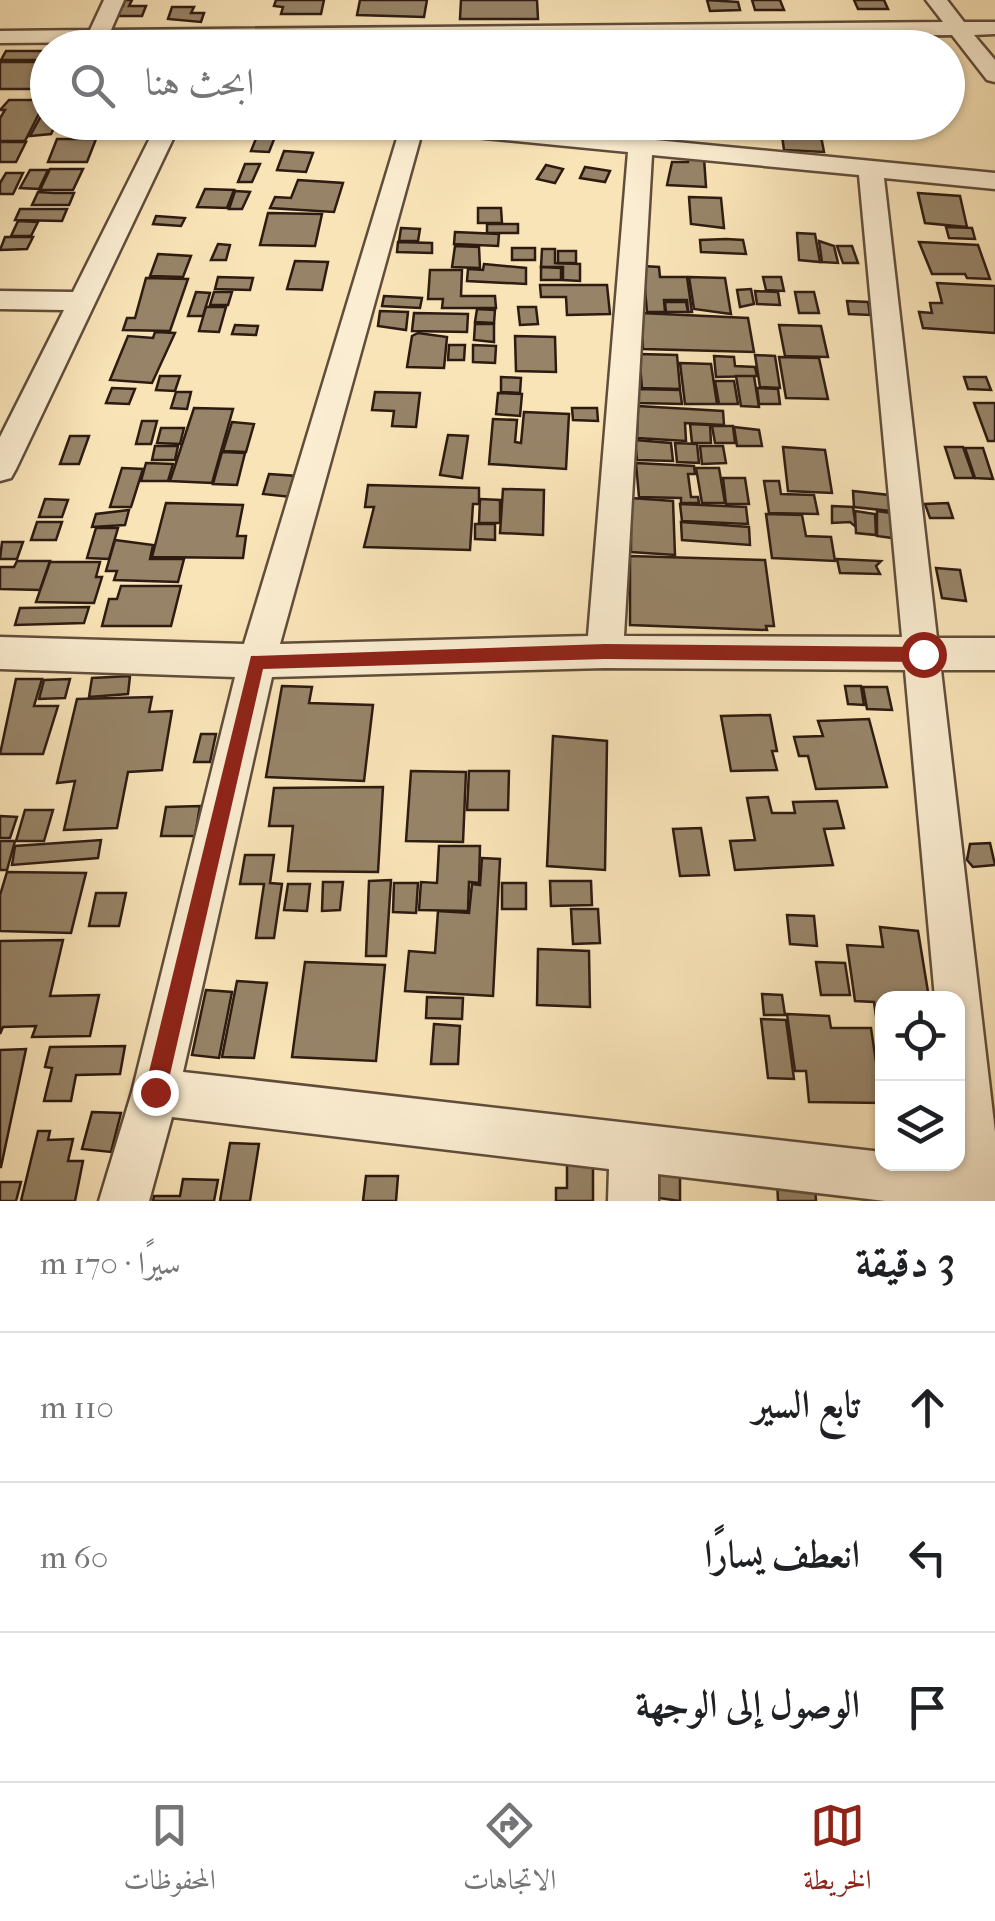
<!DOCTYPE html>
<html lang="ar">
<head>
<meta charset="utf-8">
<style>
  :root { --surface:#fff; --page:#f2f2f2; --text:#202124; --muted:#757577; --line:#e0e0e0; --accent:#8f2418 }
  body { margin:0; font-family:"IM FELL French Canon",Amiri,serif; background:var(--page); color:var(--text); direction:rtl }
  .controls { position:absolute; right:30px; bottom:30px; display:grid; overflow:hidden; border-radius:20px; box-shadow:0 2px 8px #0004 }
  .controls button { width:90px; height:90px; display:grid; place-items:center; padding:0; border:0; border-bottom:2px solid var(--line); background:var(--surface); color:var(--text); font:50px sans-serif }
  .stop { position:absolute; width:30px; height:30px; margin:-22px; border:8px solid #8f2418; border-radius:50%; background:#fff }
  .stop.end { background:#8f2418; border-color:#fff; box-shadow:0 2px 10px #0008 }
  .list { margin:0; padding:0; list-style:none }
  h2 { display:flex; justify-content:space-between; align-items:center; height:130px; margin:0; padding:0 40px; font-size:42px }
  h2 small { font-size:32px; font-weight:400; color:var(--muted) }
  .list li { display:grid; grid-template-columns:65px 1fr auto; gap:30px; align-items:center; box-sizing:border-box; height:150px; padding:0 40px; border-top:2px solid var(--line) }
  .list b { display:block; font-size:38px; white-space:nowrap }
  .list em { font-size:32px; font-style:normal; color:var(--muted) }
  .icon { flex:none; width:55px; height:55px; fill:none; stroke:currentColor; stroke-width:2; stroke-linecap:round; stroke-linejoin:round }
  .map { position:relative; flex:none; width:995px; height:1201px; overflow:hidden; direction:ltr }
  .search { position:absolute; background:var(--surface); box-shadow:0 2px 8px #0004; left:30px; right:30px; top:30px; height:110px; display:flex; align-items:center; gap:25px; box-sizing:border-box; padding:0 35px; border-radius:55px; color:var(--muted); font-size:38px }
  .sheet { height:580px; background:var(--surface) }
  nav { display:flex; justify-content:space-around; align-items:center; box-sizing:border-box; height:140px; border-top:2px solid var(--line); background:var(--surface); font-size:28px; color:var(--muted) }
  nav a { display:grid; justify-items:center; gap:5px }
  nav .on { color:var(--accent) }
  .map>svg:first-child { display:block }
</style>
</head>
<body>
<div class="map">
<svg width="995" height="1201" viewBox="0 0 995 1201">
  <rect width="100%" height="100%" fill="#f9e4b8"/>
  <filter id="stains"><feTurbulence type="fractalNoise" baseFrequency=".002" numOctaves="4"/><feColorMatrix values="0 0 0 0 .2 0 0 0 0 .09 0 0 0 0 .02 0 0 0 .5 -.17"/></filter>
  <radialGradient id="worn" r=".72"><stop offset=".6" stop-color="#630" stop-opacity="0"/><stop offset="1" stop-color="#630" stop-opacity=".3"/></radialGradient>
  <g fill="#978468" stroke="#2d1b11" stroke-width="2.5">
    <path d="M125 0H132L129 6H146L142 16H112L116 6H123Z"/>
    <path d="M276 0H324L321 14H281L283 7 274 6Z"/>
    <path d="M360 0H427L424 17 357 15Z"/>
    <path d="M461 0H537L538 19H460Z"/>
    <path d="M707 0 738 2 740 10 710 11Z"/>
    <path d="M752 0H780L784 10H755Z"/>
    <path d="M854 0H884L888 9H858Z"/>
    <path d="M172 7H194L191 13H204L201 22 168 19Z"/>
    <path d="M6 51H48V60H1Z"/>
    <rect x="0" y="62" width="48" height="27"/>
    <path d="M9 100H46L25 141H0V118L5 110H0Z"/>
    <path d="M41 116H48V122H57L51 134 30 136Z"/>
    <path d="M781 129 820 131 824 152 784 150Z"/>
    <path d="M257 136 275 137 269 152 251 151Z"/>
    <path d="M57 139H96L87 162H48Z"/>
    <path d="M0 142H26L16 162H0Z"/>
    <path d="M284 151 313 153 306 172 277 170Z"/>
    <path d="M688 157 704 158 706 187 667 185 672 162H688Z"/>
    <path d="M245 164H260L252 182H238Z"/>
    <path d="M546 165 563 169 555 183 537 179Z"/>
    <path d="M585 167 610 171 605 182 580 178Z"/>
    <path d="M50 169H83L73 190H40Z"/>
    <path d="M30 170H48L39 189 20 188Z"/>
    <path d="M6 173H23L13 194H0V183Z"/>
    <path d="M298 180 343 183 334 212 270 208 275 197 291 198Z"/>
    <path d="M205 189 234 190 227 208 197 207Z"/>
    <path d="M235 191 250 192 242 209H229Z"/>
    <path d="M38 192 54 193H74L69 205H32Z"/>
    <path d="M918 193 960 196 967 227 925 223Z"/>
    <path d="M689 197 721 198 724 228 691 224Z"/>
    <path d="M478 208H501L502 223H478Z"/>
    <path d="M20 209H67L62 221 15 220Z"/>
    <path d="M268 213 322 214 315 246 260 245Z"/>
    <path d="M156 216 185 218 181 226 153 224Z"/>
    <path d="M18 221 38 222 31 236H11Z"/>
    <rect x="487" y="224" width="31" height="9"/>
    <path d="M946 227 972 228 975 239 949 238Z"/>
    <path d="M401 228 420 229 418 241H399Z"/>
    <path d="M455 232 499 234 498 246 454 244Z"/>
    <path d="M797 233 815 234 820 262 799 260Z"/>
    <path d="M5 237H33L27 249 0 250Z"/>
    <path d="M726 239 743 240 746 254 701 252 700 240Z"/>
    <path d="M819 241 834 246 838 263 822 262Z"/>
    <path d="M398 242 432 243V253L397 252Z"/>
    <path d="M919 242 978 245 990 279 967 278 965 274H932Z"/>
    <path d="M218 244 230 245 226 260H211Z"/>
    <path d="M455 246 479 247 480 268 452 267Z"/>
    <path d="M837 246H852L858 263H843Z"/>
    <rect x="512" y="248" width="23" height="12"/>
    <path d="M542 249H555V263L580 264V281L563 280V267H541Z"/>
    <rect x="558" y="251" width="18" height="12"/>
    <path d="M158 254 191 256 183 277 150 276Z"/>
    <path d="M295 261 328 262 322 290 287 289Z"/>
    <path d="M484 264 526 268V284L467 281 468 269 483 270Z"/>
    <path d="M643 266 659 267 660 277H687L692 312H688L687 300H664L665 312H647Z"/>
    <path d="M541 267 561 268V280H541Z"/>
    <path d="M430 270H462L461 296H495L496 308H442L443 299H428Z"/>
    <path d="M218 277 253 278 250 290 215 289Z"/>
    <path d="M689 277 725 278 731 314 694 309Z"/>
    <path d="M763 277H781L784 291 766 290Z"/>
    <path d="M146 278 188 279 170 331 123 330 127 318H135Z"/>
    <path d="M937 283 995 286V333L923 328 919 312 932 313 930 303H942Z"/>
    <path d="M540 285H607L610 314 567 315 566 297H541Z"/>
    <path d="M751 289 754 304 740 307 737 290Z"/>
    <path d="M755 291 778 292 780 305 757 304Z"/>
    <path d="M196 292 210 293 203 316H188Z"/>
    <path d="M214 292H232L228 305H210Z"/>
    <path d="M795 292H814L819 313H799Z"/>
    <path d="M384 296 422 298 420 308 382 306Z"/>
    <path d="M847 301 868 302 870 315 849 314Z"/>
    <path d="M665 302H686L688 312H666Z"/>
    <path d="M206 307H226L219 332 199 331Z"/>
    <path d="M518 307H536L538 324 520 325Z"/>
    <path d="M477 309 495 310 494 323 475 322Z"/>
    <path d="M380 311 408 312 406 330 378 326Z"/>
    <path d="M414 313 468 314 467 332 412 331Z"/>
    <path d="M641 313 748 318 754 352 643 349Z"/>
    <path d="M475 324H494V342L474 340Z"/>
    <path d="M235 325 258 326 256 335 232 334Z"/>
    <path d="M779 325 821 326 828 357 785 356Z"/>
    <path d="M155 332 175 333 152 383 110 380 128 336 153 338Z"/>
    <path d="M418 333 447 337 444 368 407 367 412 336Z"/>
    <path d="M515 336 555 337 556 372 516 371Z"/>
    <path d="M449 345H465L464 360H448Z"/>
    <path d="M473 345 496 346 495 363 473 362Z"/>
    <path d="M639 354 677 355 680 389 642 388Z"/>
    <path d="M755 355 775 356 780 388 760 387Z"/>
    <path d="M714 356 734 357 735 366 755 367 757 376 716 377Z"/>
    <path d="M779 357 819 358 828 399 786 398Z"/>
    <path d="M680 363 711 364 717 404H685Z"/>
    <path d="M160 376H180L175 391 156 390Z"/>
    <path d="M736 376H754L759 407 741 406Z"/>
    <path d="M501 377 521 378 520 393 501 392Z"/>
    <path d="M964 377H986L991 390 968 389Z"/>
    <path d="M715 381H734L738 404H719Z"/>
    <path d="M112 388 135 389 129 404 106 403Z"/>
    <path d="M757 388 778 389 780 404H759Z"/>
    <path d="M637 389 680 390 682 404 638 403Z"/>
    <path d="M176 392H191L187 409 171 408Z"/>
    <path d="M375 392 420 393 416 427 392 426 394 411 372 410Z"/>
    <path d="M498 393 522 394 520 416 496 414Z"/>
    <path d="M974 403H995V441H988Z"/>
    <path d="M638 406 723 411 724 425 685 423 686 441 637 438Z"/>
    <path d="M194 408 233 409 212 483 170 481Z"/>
    <path d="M572 408H597L598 421 573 420Z"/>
    <path d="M524 412 569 414 566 469 489 464 493 419 517 420 515 442 521 443Z"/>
    <path d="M142 421H157L151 444H136Z"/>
    <path d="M232 422 254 424 246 452 223 451Z"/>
    <path d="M690 424 710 425 711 443H692Z"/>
    <path d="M712 426H733L735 443H715Z"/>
    <path d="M734 427 759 430 762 446H737Z"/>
    <path d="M161 428H184L180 444 157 443Z"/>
    <path d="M448 435 468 436 462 478 440 475Z"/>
    <path d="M70 436H89L79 464H60Z"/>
    <path d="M635 440 671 443 673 461 637 460Z"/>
    <path d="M675 443 697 444 699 463 677 462Z"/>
    <path d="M155 446H178L175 460H152Z"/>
    <path d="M700 446H723L726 463 702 464Z"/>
    <path d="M783 447 825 450 832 493 788 491Z"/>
    <path d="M945 447H963L974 478H955Z"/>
    <path d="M965 448H983L993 479 975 478Z"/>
    <path d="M222 452 245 453 237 485 213 484Z"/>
    <path d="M146 463 173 464 168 481H141Z"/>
    <path d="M636 463 694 466 695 474H688L691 497H698L699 503H681V498L639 497Z"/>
    <path d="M122 468 143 469 131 507H110Z"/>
    <path d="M696 468H719L725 503H702Z"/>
    <path d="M269 474 297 476 291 497 263 494Z"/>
    <path d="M723 478H745L749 504H726Z"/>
    <path d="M764 481H779L781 494 814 495 818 514 769 513Z"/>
    <path d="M368 485 479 488V504H473L470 550 364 547 374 507H365Z"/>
    <path d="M503 489 544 490 543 535 500 533Z"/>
    <path d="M853 491 889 495 891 511 854 507Z"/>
    <path d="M631 498 673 501 675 555 631 552Z"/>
    <path d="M45 499 68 500 62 517H39Z"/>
    <path d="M480 499 500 500V523H479Z"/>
    <path d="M166 503 243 505 237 536H246L243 558 152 557Z"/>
    <path d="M948 503 953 518H930L925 504Z"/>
    <path d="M680 504 746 507 748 524 682 521Z"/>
    <path d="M832 506 853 507 856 527 850 522 832 523Z"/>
    <path d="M129 510 125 525 92 527 96 514Z"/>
    <path d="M855 511 875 514 876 535 856 533Z"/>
    <path d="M877 511 891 513 892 538 877 536Z"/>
    <path d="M766 514 802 515 806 536 831 537 835 561 772 558Z"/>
    <path d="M37 522H62L56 540H31Z"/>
    <path d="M681 522 749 527 750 545 682 540Z"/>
    <path d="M475 524H495V540L475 539Z"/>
    <path d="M96 528H118L109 559 87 558Z"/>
    <path d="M115 540 153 545 150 559H184L178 582 114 580 117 571H106Z"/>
    <path d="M2 542H23L17 559H0Z"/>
    <path d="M630 556 765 560 774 626H766L767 630 630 625Z"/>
    <path d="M837 559 881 561 876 566 880 574 840 573Z"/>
    <path d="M17 561H50L40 590 0 589V567H14Z"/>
    <path d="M50 562H100L96 577H102L94 603 36 602Z"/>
    <path d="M936 568 960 570 966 601 942 598Z"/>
    <path d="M121 586H181L171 626H102L109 599H117Z"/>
    <path d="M89 607 84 623 15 625 20 608Z"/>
    <path d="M130 676 128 694 89 697 92 678Z"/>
    <path d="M16 679H42L34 706H58L43 754H0Z"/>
    <path d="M70 679 65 698 39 699 44 680Z"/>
    <path d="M282 686 312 687 309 703 373 705 364 781 266 777Z"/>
    <path d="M845 686H861L864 705 848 704Z"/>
    <path d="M863 687H887L892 710 867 709Z"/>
    <path d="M152 697 149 712 172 711 162 770 128 772 117 828 64 830 75 781 57 783 77 699Z"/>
    <path d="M770 715 777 751H772L777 770 731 771 721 716Z"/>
    <path d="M869 719 887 787 816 789 808 756H799L794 737 823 736 818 721Z"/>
    <path d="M201 734H216L210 762H194Z"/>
    <path d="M553 736 607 741 605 870 547 866Z"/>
    <path d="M411 771 466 772 463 842 406 841Z"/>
    <path d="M469 771H509L508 810H467Z"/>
    <path d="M383 787 378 872 288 871 293 826H269L274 788Z"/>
    <path d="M768 797 772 813H795L793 802 837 801 844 828 824 829 833 865 735 870 730 841 755 840 747 798Z"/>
    <path d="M200 806 195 836H161L166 807Z"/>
    <path d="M25 810H53L44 841H16Z"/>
    <path d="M0 816 17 817 10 838H0Z"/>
    <path d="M701 828 709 875 680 876 673 829Z"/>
    <path d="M101 840 98 858 12 865 15 846Z"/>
    <path d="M0 841H15L7 870H0Z"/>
    <path d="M990 843 995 865 973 867 967 860 970 844Z"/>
    <path d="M439 846H480L479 883 469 882 468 911 419 910 421 882 437 883Z"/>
    <path d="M245 855H274L270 883 282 884 274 938H256L264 884H240Z"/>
    <path d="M482 858 500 859 493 996 405 991 409 951 435 953 438 911 469 913 472 884 480 885Z"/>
    <path d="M7 872 86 873 71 933 0 931V895Z"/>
    <path d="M391 880 386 956H366L369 881Z"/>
    <path d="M550 881H591L592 905 551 906Z"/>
    <path d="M323 882H343L340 910 322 911Z"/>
    <path d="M394 883H418L416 913 393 912Z"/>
    <rect x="502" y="883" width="24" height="26"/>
    <path d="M288 884H310L307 911 284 910Z"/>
    <path d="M96 893H126L119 926H89Z"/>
    <path d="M571 909H598L600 943 573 944Z"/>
    <path d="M787 915 814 916 817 946 790 944Z"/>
    <path d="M880 927 918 931 929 998H882V1016H876L874 1002 855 1001 847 945 883 947Z"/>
    <path d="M63 940 50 996 99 995 90 1036 32 1037 36 1026 3 1027 0 1034V941Z"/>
    <path d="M538 949 589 951 590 1007 537 1005Z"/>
    <path d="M305 962 385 965 376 1061 292 1057Z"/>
    <path d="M816 962 845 963 850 995H821Z"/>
    <path d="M237 981 267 983 254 1058 222 1057Z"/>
    <path d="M206 990 232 992 219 1058 192 1055Z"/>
    <path d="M762 994 782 995 785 1015H764Z"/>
    <path d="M427 997 463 998 462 1019 426 1018Z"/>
    <path d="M787 1014 829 1016 831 1028H871L882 1103 809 1102 806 1071H795Z"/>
    <path d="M761 1019 786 1020 794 1079 768 1078Z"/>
    <path d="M434 1024 460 1026 458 1064H431Z"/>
    <path d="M125 1046 120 1074 76 1075 71 1101H44L52 1068 45 1067 50 1047Z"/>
    <path d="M26 1049 1 1167H0V1050Z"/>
    <path d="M92 1112 121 1113 111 1152 82 1149Z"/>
    <path d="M38 1131H50L48 1140 73 1139 68 1161H83L75 1201H21Z"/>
    <path d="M230 1143 259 1144 250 1201H220Z"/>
    <path d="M659 1160 680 1162V1201L659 1198Z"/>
    <path d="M567 1162 593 1164V1201H556V1188H567Z"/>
    <path d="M366 1176H398L396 1201H363Z"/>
    <path d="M183 1179 218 1180 214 1201H153L154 1196H180Z"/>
    <path d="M777 1180 815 1185 816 1201H778Z"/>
    <path d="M0 1182H21L16 1201H0Z"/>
  </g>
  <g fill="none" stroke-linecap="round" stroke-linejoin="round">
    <g stroke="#604d3b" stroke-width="5">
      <g id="street">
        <path d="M104 0H124L111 30 943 22 926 0H947L964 22H995V34L974 35 995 60V82L987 80 952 35 0 43V31L90 30Z"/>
        <path d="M158 122H181L16 469 11 478 0 481V437L64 310 0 309V291L73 292Z"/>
        <path d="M402 122H470L995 173V189L884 178 937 638H995V670H941L995 1132V1201H885L658 1174V1201H608L609 1169 172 1117 149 1201H99L132 1092 235 677 0 669V637L244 644ZM422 132 628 152 588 636 280 644ZM652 155 859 175 902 637 624 636ZM605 668 905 670 935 998H958V1164H882V1152L183 1072 272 677Z"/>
      </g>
    </g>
    <use href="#street" fill="#fbedd1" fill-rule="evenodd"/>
  </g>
  <path fill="#8f2418" d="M605 644 923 647 931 654 923 662 605 659 263 669 166 1092 163 1099 155 1102 147 1099 144 1092 251 656Z"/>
  <rect width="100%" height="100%" filter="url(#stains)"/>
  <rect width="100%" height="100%" fill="url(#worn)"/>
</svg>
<div class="controls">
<button><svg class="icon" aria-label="locate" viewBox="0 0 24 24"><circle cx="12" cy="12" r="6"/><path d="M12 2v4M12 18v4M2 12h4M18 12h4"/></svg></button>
<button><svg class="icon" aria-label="layers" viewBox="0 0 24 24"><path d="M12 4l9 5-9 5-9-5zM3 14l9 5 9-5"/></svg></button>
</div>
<div class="stop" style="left:923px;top:654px"></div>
<div class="stop end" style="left:155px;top:1092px"></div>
<div class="search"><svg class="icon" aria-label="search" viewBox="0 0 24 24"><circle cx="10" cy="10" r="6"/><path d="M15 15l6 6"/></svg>ابحث هنا</div>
</div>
<section class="sheet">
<h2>3 دقيقة<small>سيرًا · 170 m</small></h2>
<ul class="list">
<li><svg class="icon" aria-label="ahead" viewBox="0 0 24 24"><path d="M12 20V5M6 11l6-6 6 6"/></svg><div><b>تابع السير</b></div><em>110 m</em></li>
<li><svg class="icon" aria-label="left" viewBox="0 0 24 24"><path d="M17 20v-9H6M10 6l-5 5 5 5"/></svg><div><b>انعطف يسارًا</b></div><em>60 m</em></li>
<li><svg class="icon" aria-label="arrive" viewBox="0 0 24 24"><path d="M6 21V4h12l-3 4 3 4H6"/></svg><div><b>الوصول إلى الوجهة</b></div></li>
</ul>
</section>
<nav>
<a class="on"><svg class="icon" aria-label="map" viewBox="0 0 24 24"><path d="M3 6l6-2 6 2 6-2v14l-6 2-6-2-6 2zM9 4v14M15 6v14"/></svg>الخريطة</a>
<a><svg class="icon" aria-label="directions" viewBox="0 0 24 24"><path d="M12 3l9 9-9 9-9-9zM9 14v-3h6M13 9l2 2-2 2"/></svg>الاتجاهات</a>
<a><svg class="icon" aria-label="saved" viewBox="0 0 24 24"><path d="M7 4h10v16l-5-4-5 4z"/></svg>المحفوظات</a>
</nav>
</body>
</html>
